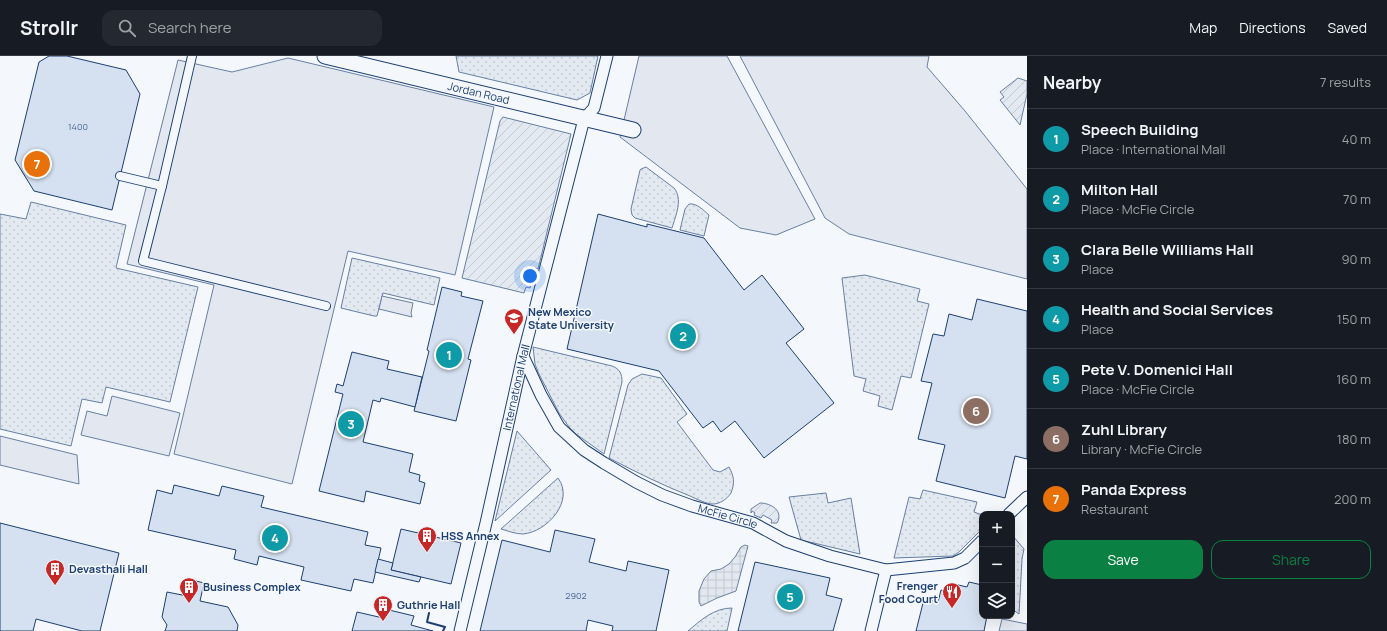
<!DOCTYPE html>
<html lang="en">
<head>
<meta charset="utf-8">
<style>
  :root { --surface:#171b24; --page:#242831; --text:#f1f3f6; --muted:#9ea1a6; --line:#363941; --accent:#0b8043 }
  body { margin:0; font-family:Manrope,sans-serif; background:var(--page); color:var(--text) }
  .controls { position:absolute; right:12px; bottom:12px; display:grid; overflow:hidden; border-radius:8px; box-shadow:0 4px 16px #0002 }
  .controls button { width:36px; height:36px; display:grid; place-items:center; padding:0; border:0; border-bottom:1px solid var(--line); background:var(--surface); color:var(--text); font:20px sans-serif }
  .you { position:absolute; left:530px; top:220px; width:14px; height:14px; margin:-10px; border:3px solid #fff; border-radius:50%; background:#1a73e8; box-shadow:0 0 0 6px #1a73e833 }
  .badge { display:grid; place-items:center; width:26px; height:26px; border-radius:50%; background:var(--accent); color:#fff; font-size:13px; font-weight:700 }
  .pin { position:absolute; translate:-50% -50%; border:2px solid #fff; box-shadow:0 1px 4px #0006 }
  .list { margin:0; padding:0; list-style:none }
  h2 { display:flex; justify-content:space-between; align-items:center; height:52px; margin:0; padding:0 16px; font-size:17px }
  h2 small { font-size:13px; font-weight:400; color:var(--muted) }
  .list li { display:grid; grid-template-columns:26px 1fr auto; gap:12px; align-items:center; box-sizing:border-box; height:60px; padding:0 16px; border-top:1px solid var(--line) }
  .list b { display:block; font-size:15px; white-space:nowrap }
  .list p { margin:0; font-size:13px; white-space:nowrap; color:var(--muted) }
  .list em { font-size:13px; font-style:normal; color:var(--muted) }
  .actions { display:flex; gap:8px; padding:12px 16px }
  .actions a { flex:1; padding:9px 0; border:1px solid var(--accent); border-radius:12px; text-align:center; font-size:14px; color:var(--accent) }
  .actions .main { background:var(--accent); color:#fff }
  .icon { flex:none; width:22px; height:22px; fill:none; stroke:currentColor; stroke-width:2; stroke-linecap:round; stroke-linejoin:round }
  .map { position:relative; flex:none; width:1027px; height:575px; overflow:hidden }
  header { display:flex; align-items:center; gap:24px; box-sizing:border-box; height:56px; padding:0 20px; background:var(--surface); border-bottom:1px solid var(--line) }
  header strong { font-size:19px }
  nav { display:flex; gap:22px; margin-inline-start:auto; font-size:14px }
  .search { width:280px; height:36px; background:var(--page); display:flex; align-items:center; gap:10px; box-sizing:border-box; padding:0 14px; border-radius:12px; color:var(--muted); font-size:15px }
  main { display:flex }
  aside { flex:1; background:var(--surface) }
  .map>svg:first-child { display:block }
</style>
</head>
<body>
<header>
<strong>Strollr</strong>
<div class="search"><svg class="icon" aria-label="search" viewBox="0 0 24 24"><circle cx="10" cy="10" r="6"/><path d="M15 15l6 6"/></svg>Search here</div>
<nav><a>Map</a><a>Directions</a><a>Saved</a></nav>
</header>
<main>
<div class="map">
<svg width="1027" height="575" viewBox="0 0 1027 575">
  <defs>
    <pattern id="grass-dots" width="8" height="8" patternUnits="userSpaceOnUse"><rect width="8" height="8" fill="#e3e9f0"/><path d="M2 2h.1M6 6h.1" fill="none" stroke="#c2c9d1" stroke-width="1.8" stroke-linecap="round"/></pattern>
    <pattern id="garden-furrows" width="10" height="10" patternUnits="userSpaceOnUse"><rect width="10" height="10" fill="#e3e9f0"/><path d="M-1 1l2-2M0 10L10 0M9 11l2-2" fill="none" stroke="#c2c9d1"/></pattern>
    <pattern id="plaza-grid" width="8" height="8" patternUnits="userSpaceOnUse"><rect width="8" height="8" fill="#e3e8f0"/><path d="M0 4h8M4 0v8" fill="none" stroke="#c2c8d1"/></pattern>
  </defs>
  <rect width="100%" height="100%" fill="#f4f7fb"/>
  <g fill="url(#grass-dots)" stroke="#687fa3">
    <path d="M456 0H598L590 37 577 44 459 16Z"/>
    <path d="M646 111 674 132C683 143 676 159 672 172L635 162 632 159 631 153 640 114 641 113Z"/>
    <path d="M31 146 126 169 116 212 198 231 170 346 106 331 102 347 82 343 71 390 0 373V158L26 163Z"/>
    <path d="M689 148C697 147 703 154 709 159L704 180 680 174 685 153Z"/>
    <path d="M352 202 440 222 434 249 383 237 377 260H374L341 252Z"/>
    <path d="M865 219 920 233 917 245 929 248 911 322 901 320 892 354 878 350 880 340 863 335 866 323 854 320 842 222Z"/>
    <path d="M533 291 612 310C620 313 622 318 622 326L604 398 576 378 569 371 559 357 538 316 535 308Z"/>
    <path d="M642 318 661 322 687 358 677 366 713 414 720 416 729 411C734 420 735 427 731 437 727 443 720 448 713 448 706 448 697 443 690 440 662 429 636 416 609 402L628 329 632 323Z"/>
    <path d="M517 375 551 414 495 465Z"/>
    <path d="M558 422C575 445 547 476 523 478 516 478 508 475 501 473Z"/>
    <path d="M923 434 977 446 974 456 982 459 981 474 959 496 953 500 894 502 909 441 920 443Z"/>
    <path d="M826 437 828 447 851 442 860 498 801 484 789 441Z"/>
    <path d="M1012 479 1024 493 1022 503 1019 558 1012 553Z"/>
    <path d="M732 552 727 575H688C701 564 714 552 732 552Z"/>
  </g>
  <g fill="url(#garden-furrows)" stroke="#687fa3">
    <path d="M1018 22 1027 25V38L1020 69 1000 44 1004 41 1000 36Z"/>
    <path d="M503 61 571 78 538 213 534 212 530 232 526 231 524 237 462 222 500 65Z"/>
    <path d="M760 447C771 447 784 455 777 467H771L772 464 763 459 761 462 754 459 755 457 752 455 751 457V453Z"/>
  </g>
  <g fill="#e3e8f0" stroke="#687fa3">
    <path d="M639 0H727L815 163 776 179 740 172 620 81Z"/>
    <path d="M740 0H929L927 11 965 55 1027 133V223L849 178 825 162Z"/>
    <path d="M288 2 494 51 455 219 348 195 292 428 174 398 214 229 127 208 178 4 232 16Z"/>
    <path d="M382 240 413 247 411 257 412 261 379 253Z"/>
    <path d="M112 340 180 357 169 400 81 379 87 355 107 360Z"/>
    <path d="M0 380 77 399 79 428 0 409Z"/>
    <path d="M1002 563 1027 568V575H999Z"/>
  </g>
  <path fill="url(#plaza-grid)" stroke="#687fa3" d="M745 489 748 490 736 535 717 542 701 550 699 546V535L704 523 711 515 721 513 729 508 735 501 741 491Z"/>
  <g fill="#d5e0f0" stroke="#1d3f73">
    <path d="M49 0H67L126 14 140 38 112 154 34 135 15 104 39 6Z"/>
    <path d="M598 158 647 171V168L704 182 744 234 762 219 804 273 786 287 834 347 764 402 735 365 721 376 713 365 703 372 659 315 567 293Z"/>
    <path d="M442 231 462 236 461 240 483 245 468 303 471 304 456 365 414 355 429 295 427 294Z"/>
    <path d="M977 243 1027 255V403L1015 400 1005 442 936 425 945 389 918 383 932 327 921 325 933 278 944 280 949 258 972 264Z"/>
    <path d="M352 296 389 305 387 313 422 321 415 351 381 342 380 346 373 344 363 386 413 398 409 416 420 419 419 425 425 427 420 448 366 435 364 446 319 435 343 338 335 336 337 328 343 330Z"/>
    <path d="M174 429 219 440 222 430 264 440 261 451 368 476 365 489 381 492 373 527 354 523 351 535 301 524 304 511 259 500 257 509 234 503 236 494 148 474 157 434 172 438Z"/>
    <path d="M0 467 119 497 100 575H82L36 563 33 575H0Z"/>
    <path d="M401 473 461 487 451 528 391 514Z"/>
    <path d="M555 474 595 483 589 506 626 515 628 505 669 514 656 575H612L613 570 588 564 586 575H480L502 484 550 496Z"/>
    <path d="M378 503 393 507 391 514 421 521 419 526 375 516Z"/>
    <path d="M755 506 830 522 826 539 842 543 833 575H738Z"/>
    <path d="M196 525 204 527 200 545 228 551 238 569 237 575H165L167 569 162 561 167 536 192 541Z"/>
    <path d="M969 526 982 529V560H987L984 575H916L924 543 938 546 941 534 952 537 954 528 967 531Z"/>
    <path d="M385 553 414 560 411 569 433 575H352L357 556 383 562Z"/>
  </g>
  <g fill="none" stroke-linecap="round" stroke-linejoin="round">
    <g stroke="#1d3f73" stroke-width="10">
      <g id="service">
        <path d="M192 0 162 130 143 205 326 250"/>
        <path d="M120 120 162 130"/>
      </g>
    </g>
    <g stroke="#1d3f73" stroke-width="13">
      <g id="pedestrian">
        <path id="s1" d="M523 300 541 339 559 371 571 382 584 394 604 407 636 426 662 439 692 450 753 467 786 485 830 500 886 514 954 507 965 502 982 485"/>
        <path d="M1009 458 1027 441"/>
        <path id="s2" d="M460 575 486 467 523 300 584 63 594 52 607 0"/>
        <path d="M871 575 886 514"/>
      </g>
    </g>
    <g stroke="#1d3f73" stroke-width="17">
      <g id="minor">
        <path id="s3" d="M325 0 633 74"/>
      </g>
    </g>
    <use href="#service" stroke="#f4f7fb" stroke-width="8"/>
    <use href="#pedestrian" stroke="#f4f7fb" stroke-width="11"/>
    <use href="#minor" stroke="#f4f7fb" stroke-width="15"/>
    <path stroke="#1d3f73" stroke-width="2" d="M429 557 427 566 445 571 443 575"/>
  </g>
  <defs>
    <g id="university-pin" transform="scale(1)"><path d="M0 17L-7.5 6A9.5 9.5 0 1 1 7.5 6Z" fill="#c62828" stroke="#f4f7fb"/><path d="M0-5L7-2L0 1L-7-2ZM-4 1L0 2.5L4 1V4Q0 6-4 4Z" fill="#fff"/></g>
    <g id="building-pin" transform="scale(1)"><path d="M0 17L-7.5 6A9.5 9.5 0 1 1 7.5 6Z" fill="#c62828" stroke="#f4f7fb"/><path d="M-4-6H4V6H1V3H-1V6H-4ZM-2.5-4.3h1.7v1.8h-1.7ZM.8-4.3h1.7v1.8H.8ZM-2.5-1h1.7V.8h-1.7ZM.8-1h1.7V.8H.8Z" fill="#fff"/></g>
    <g id="restaurant-pin" transform="scale(1)"><path d="M0 17L-7.5 6A9.5 9.5 0 1 1 7.5 6Z" fill="#c62828" stroke="#f4f7fb"/><path d="M-5-6h1v4h1v-4h1v4h1v-4h1v5L-1.5 .5V6h-2V.5L-5-1ZM5-6V6H3V1.5H1.5Q1.5-4 5-6Z" fill="#fff"/></g>
  </defs>
  <g fill-rule="evenodd">
    <use href="#university-pin" x="514" y="262"/>
    <use href="#building-pin" x="427" y="480"/>
    <use href="#building-pin" x="55" y="513"/>
    <use href="#building-pin" x="189" y="531"/>
    <use href="#restaurant-pin" x="952" y="536"/>
    <use href="#building-pin" x="383" y="549"/>
  </g>
  <g text-anchor="middle" stroke-width="3" stroke-linejoin="round" paint-order="stroke">
    <g font-size="9" fill="#4b6792">
      <text x="78" y="74">1400</text>
      <text x="576" y="543">2902</text>
    </g>
    <g font-size="11" fill="#1d3f73" stroke="#f4f7fb">
      <text dy="4" stroke="none"><textPath href="#s3" startOffset="158">Jordan Road</textPath></text>
      <text dy="4" stroke="none"><textPath href="#s2" startOffset="250">International Mall</textPath></text>
      <text dy="4" stroke="none"><textPath href="#s1" startOffset="273">McFie Circle</textPath></text>
    </g>
    <g font-size="11" font-weight="bold" fill="#1d3f73" stroke="#f4f7fb" text-anchor="start">
      <text x="528" y="260">New Mexico<tspan x="528" dy="13">State University</tspan></text>
      <text x="441" y="484">HSS Annex</text>
      <text x="69" y="517">Devasthali Hall</text>
      <text x="938" y="534" text-anchor="end">Frenger<tspan x="938" dy="13">Food Court</tspan></text>
      <text x="203" y="535">Business Complex</text>
      <text x="397" y="553">Guthrie Hall</text>
    </g>
  </g>
</svg>
<div class="controls">
<button>+</button>
<button>−</button>
<button><svg class="icon" aria-label="layers" viewBox="0 0 24 24"><path d="M12 4l9 5-9 5-9-5zM3 14l9 5 9-5"/></svg></button>
</div>
<div class="you"></div>
<div class="pin badge" style="left:449px;top:299px;background:#0f9aa8">1</div>
<div class="pin badge" style="left:683px;top:280px;background:#0f9aa8">2</div>
<div class="pin badge" style="left:351px;top:368px;background:#0f9aa8">3</div>
<div class="pin badge" style="left:275px;top:482px;background:#0f9aa8">4</div>
<div class="pin badge" style="left:790px;top:541px;background:#0f9aa8">5</div>
<div class="pin badge" style="left:976px;top:355px;background:#8d6e63">6</div>
<div class="pin badge" style="left:37px;top:108px;background:#e8710a">7</div>
</div>
<aside>
<h2>Nearby<small>7 results</small></h2>
<ul class="list">
<li><span class="badge" style="background:#0f9aa8">1</span><div><b>Speech Building</b><p>Place · International Mall</p></div><em>40 m</em></li>
<li><span class="badge" style="background:#0f9aa8">2</span><div><b>Milton Hall</b><p>Place · McFie Circle</p></div><em>70 m</em></li>
<li><span class="badge" style="background:#0f9aa8">3</span><div><b>Clara Belle Williams Hall</b><p>Place</p></div><em>90 m</em></li>
<li><span class="badge" style="background:#0f9aa8">4</span><div><b>Health and Social Services</b><p>Place</p></div><em>150 m</em></li>
<li><span class="badge" style="background:#0f9aa8">5</span><div><b>Pete V. Domenici Hall</b><p>Place · McFie Circle</p></div><em>160 m</em></li>
<li><span class="badge" style="background:#8d6e63">6</span><div><b>Zuhl Library</b><p>Library · McFie Circle</p></div><em>180 m</em></li>
<li><span class="badge" style="background:#e8710a">7</span><div><b>Panda Express</b><p>Restaurant</p></div><em>200 m</em></li>
</ul>
<div class="actions"><a class="main">Save</a><a>Share</a></div>
</aside>
</main>
</body>
</html>
